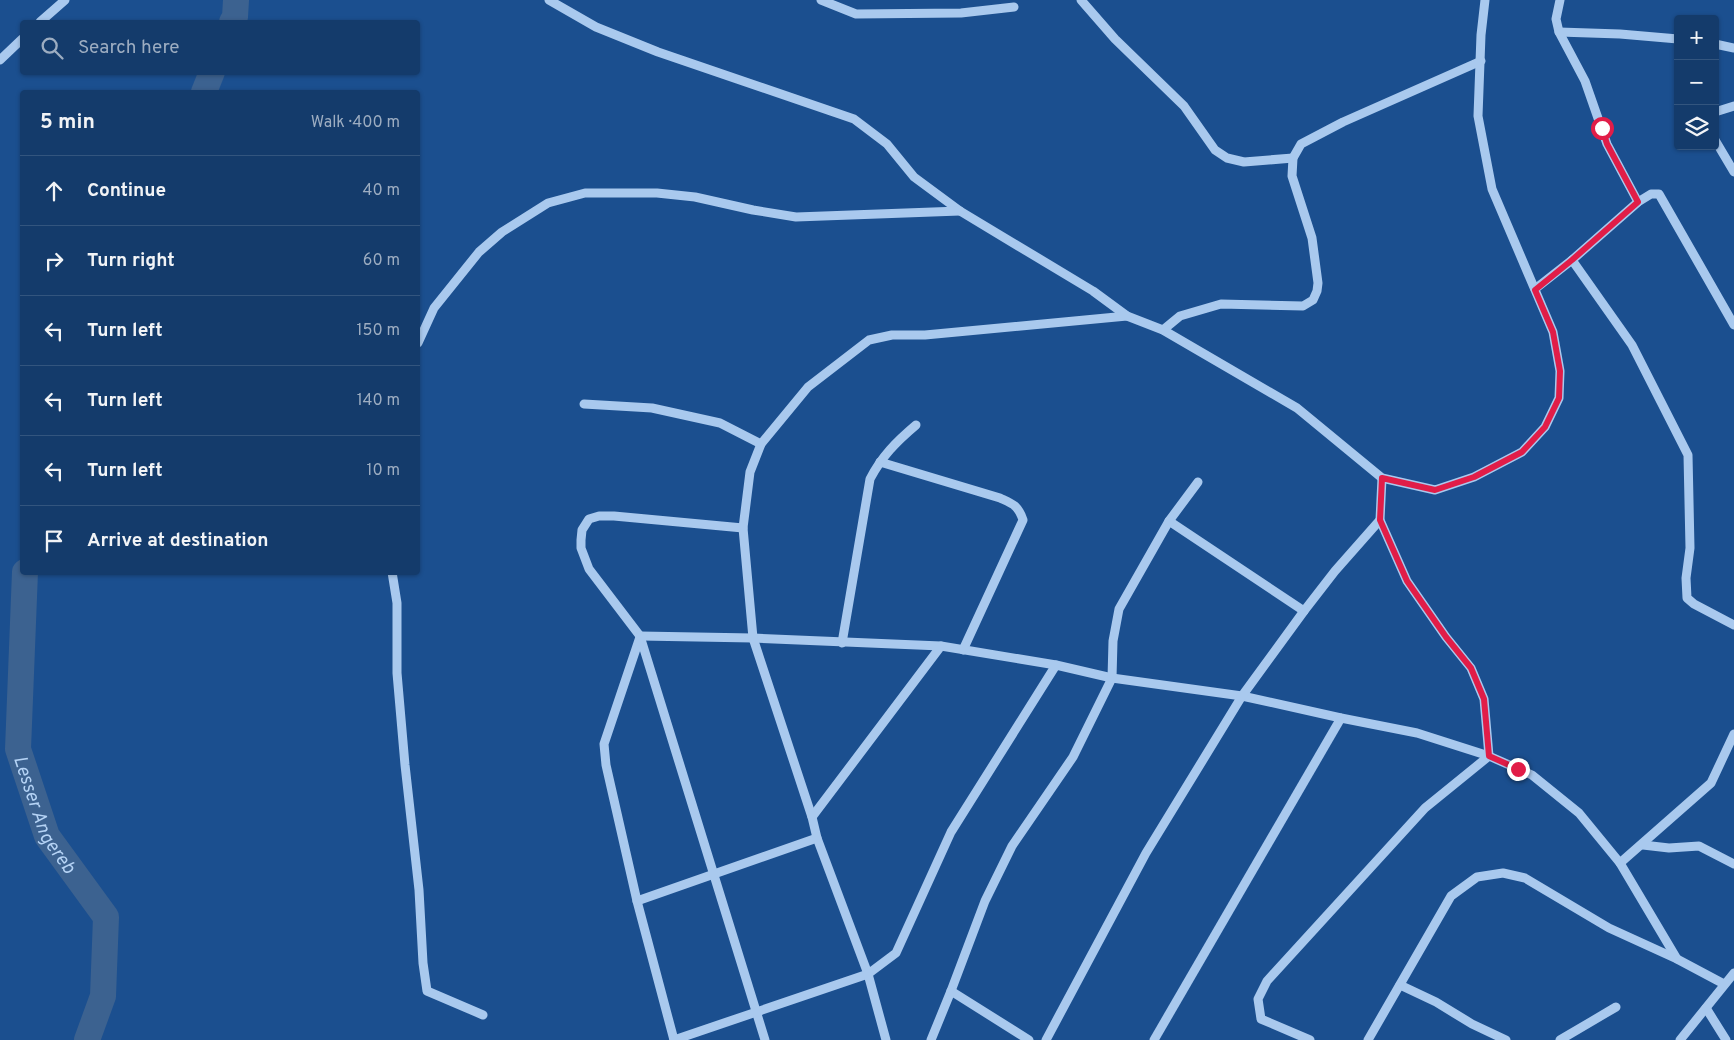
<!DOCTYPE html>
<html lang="en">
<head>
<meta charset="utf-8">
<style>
  :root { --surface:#143b6b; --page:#214673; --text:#f1f3f6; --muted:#9dadc1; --line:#33557e }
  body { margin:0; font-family:Overpass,sans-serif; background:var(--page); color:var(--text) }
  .controls { position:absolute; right:15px; top:15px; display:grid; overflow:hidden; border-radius:5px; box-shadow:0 1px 4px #0004 }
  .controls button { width:45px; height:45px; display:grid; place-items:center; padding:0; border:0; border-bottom:1px solid var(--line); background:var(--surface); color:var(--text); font:25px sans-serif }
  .stop { position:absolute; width:15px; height:15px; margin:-11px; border:4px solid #e11d48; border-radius:50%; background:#fff }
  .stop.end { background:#e11d48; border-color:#fff; box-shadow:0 1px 5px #0008 }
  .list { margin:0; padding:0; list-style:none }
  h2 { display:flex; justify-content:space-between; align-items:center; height:65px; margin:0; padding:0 20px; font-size:21px }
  h2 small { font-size:16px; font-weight:400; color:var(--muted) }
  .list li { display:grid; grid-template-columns:32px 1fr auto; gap:15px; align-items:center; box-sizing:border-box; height:70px; padding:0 20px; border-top:1px solid var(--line) }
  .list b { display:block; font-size:19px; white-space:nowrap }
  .list em { font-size:16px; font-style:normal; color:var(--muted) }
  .icon { flex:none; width:28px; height:28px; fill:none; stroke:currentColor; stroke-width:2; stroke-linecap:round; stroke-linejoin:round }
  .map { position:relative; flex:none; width:1734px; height:1040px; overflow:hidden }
  .search { position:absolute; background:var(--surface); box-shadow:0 1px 4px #0004; left:20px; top:20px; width:400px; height:55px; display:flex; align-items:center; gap:12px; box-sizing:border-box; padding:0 18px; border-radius:5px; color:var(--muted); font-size:19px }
  .panel { position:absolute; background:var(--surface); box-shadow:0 1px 4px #0004; left:20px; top:90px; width:400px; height:485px; border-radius:5px }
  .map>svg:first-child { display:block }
</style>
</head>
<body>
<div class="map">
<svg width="1734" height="1040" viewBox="0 0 1734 1040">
  <rect width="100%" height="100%" fill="#1b4f8f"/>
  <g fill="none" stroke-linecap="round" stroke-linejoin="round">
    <g stroke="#3c6290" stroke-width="26">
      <path d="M232 22 235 17 236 0"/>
      <path d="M204 92 212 72"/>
      <path id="s1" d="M25 572 18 749 47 836 106 917 103 996 87 1040"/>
    </g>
    <g stroke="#a9c9ee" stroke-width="9">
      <path d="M549 0 596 27 658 52 854 119 887 144 914 177 960 211 1093 291 1127 316 1163 330 1297 408 1382 478 1435 490 1474 477 1522 452 1545 427 1559 398 1560 371 1553 332 1492 189 1478 116 1481 35 1485 0"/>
      <path d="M821 0 856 14 961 13 1014 7"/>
      <path d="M1081 0 1115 39 1184 106 1215 150 1227 158 1244 162 1293 158"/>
      <path d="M1560 0 1556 19 1559 32 1585 81 1607 144 1638 202"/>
      <path d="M40 22 65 0"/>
      <path d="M1559 32 1620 34 1678 39"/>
      <path d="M1715 44 1734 48"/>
      <path d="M0 60 22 39"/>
      <path d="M1715 112 1734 106"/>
      <path d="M1715 140 1734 172"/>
      <path d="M1572 260 1632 345 1688 455 1690 548 1686 578 1687 598 1694 604 1734 625"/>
      <path d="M1535 289 1572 260 1638 202 1651 194H1659L1734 325"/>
      <path d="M1163 330 1180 316 1221 304 1303 306 1313 300 1317 291 1318 283 1312 238 1292 176 1293 158 1301 144 1343 122 1481 61"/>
      <path d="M418 343 434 308 479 252 502 232 548 203 585 193H657L695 197 753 210 796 217 960 211"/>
      <path d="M584 404 652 408 720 423 761 444"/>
      <path d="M880 462 1000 498C1013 504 1018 505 1023 520L963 650"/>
      <path d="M1169 521 1304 611"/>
      <path d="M743 528 614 516H599L589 519 582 530 581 540V548L589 569 640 636 765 1040"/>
      <path d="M392 572 397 603V673L405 765 419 890 423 963 427 991 483 1015"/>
      <path d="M640 636 753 638 941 646 1056 665 1112 678 1242 696 1341 718 1417 733 1489 756 1532 775 1579 813 1620 863 1677 959"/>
      <path d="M640 637 604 744 606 765 637 901 674 1040"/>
      <path d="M842 643 870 479C882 456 896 442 916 425"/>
      <path d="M812 817 941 646"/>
      <path d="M1643 845 1669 848 1699 846 1734 864"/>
      <path d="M1620 863 1711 783 1734 734"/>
      <path d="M637 901 817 838"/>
      <path d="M1400 985 1436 1002 1472 1024 1506 1040"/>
      <path d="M951 991 1029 1040"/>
      <path d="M1706 1008 1726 1040"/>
      <path d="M674 1040 868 974 896 953 951 832 1056 665"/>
      <path d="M886 1040 868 974 817 838 812 817 753 638 743 528 750 472 761 444 808 387 869 340 892 335H925L1127 316"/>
      <path d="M931 1040 951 991 985 901 1012 846 1073 757 1112 678 1113 641 1119 609 1169 521 1198 482"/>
      <path d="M1046 1040 1146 853 1242 696 1304 611 1335 571 1380 520"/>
      <path d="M1154 1040 1341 718"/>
      <path d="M1310 1040 1261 1019 1258 999 1267 981 1425 808 1489 756 1484 699 1471 668 1446 637 1407 581 1380 520 1382 478"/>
      <path d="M1368 1040 1451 896 1477 877 1503 873 1525 878 1609 928 1677 959 1724 984"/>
      <path d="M1560 1040 1616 1007"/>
      <path d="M1680 1040 1734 973"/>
    </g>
  </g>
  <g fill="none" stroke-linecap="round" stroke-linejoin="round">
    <path stroke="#e11d48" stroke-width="6" d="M1518 769 1489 756 1484 699 1471 668 1446 637 1407 581 1380 520 1382 478 1435 490 1474 477 1522 452 1545 427 1559 398 1560 371 1553 332 1535 290 1572 260 1638 202 1607 144 1602 128"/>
  </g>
  <g text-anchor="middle" stroke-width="4" stroke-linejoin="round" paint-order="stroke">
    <g font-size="19" font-style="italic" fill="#b5d3f5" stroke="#1b4f8f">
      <text dy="7" stroke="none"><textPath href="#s1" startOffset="248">Lesser Angereb</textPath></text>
    </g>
  </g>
</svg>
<div class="controls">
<button>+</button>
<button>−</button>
<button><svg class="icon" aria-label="layers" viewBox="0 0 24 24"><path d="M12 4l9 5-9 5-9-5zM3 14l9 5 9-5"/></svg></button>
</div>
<div class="stop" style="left:1602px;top:128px"></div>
<div class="stop end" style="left:1518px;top:769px"></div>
<div class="search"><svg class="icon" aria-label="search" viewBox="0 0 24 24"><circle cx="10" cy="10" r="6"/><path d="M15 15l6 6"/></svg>Search here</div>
<section class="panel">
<h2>5 min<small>Walk · 400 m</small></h2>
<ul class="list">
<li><svg class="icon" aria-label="ahead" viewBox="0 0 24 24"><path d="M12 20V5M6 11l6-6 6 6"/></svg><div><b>Continue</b></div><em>40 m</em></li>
<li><svg class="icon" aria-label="right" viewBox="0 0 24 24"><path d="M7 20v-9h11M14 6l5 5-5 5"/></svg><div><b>Turn right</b></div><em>60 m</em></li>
<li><svg class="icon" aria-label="left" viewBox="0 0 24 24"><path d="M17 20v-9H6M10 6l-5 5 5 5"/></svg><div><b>Turn left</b></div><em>150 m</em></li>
<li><svg class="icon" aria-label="left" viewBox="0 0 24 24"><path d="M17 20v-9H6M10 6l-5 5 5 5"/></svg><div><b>Turn left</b></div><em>140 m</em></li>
<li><svg class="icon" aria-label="left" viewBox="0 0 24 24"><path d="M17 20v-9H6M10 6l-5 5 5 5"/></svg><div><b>Turn left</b></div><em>10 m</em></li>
<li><svg class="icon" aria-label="arrive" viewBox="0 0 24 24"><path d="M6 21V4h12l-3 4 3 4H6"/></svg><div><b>Arrive at destination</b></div></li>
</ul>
</section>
</div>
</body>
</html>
